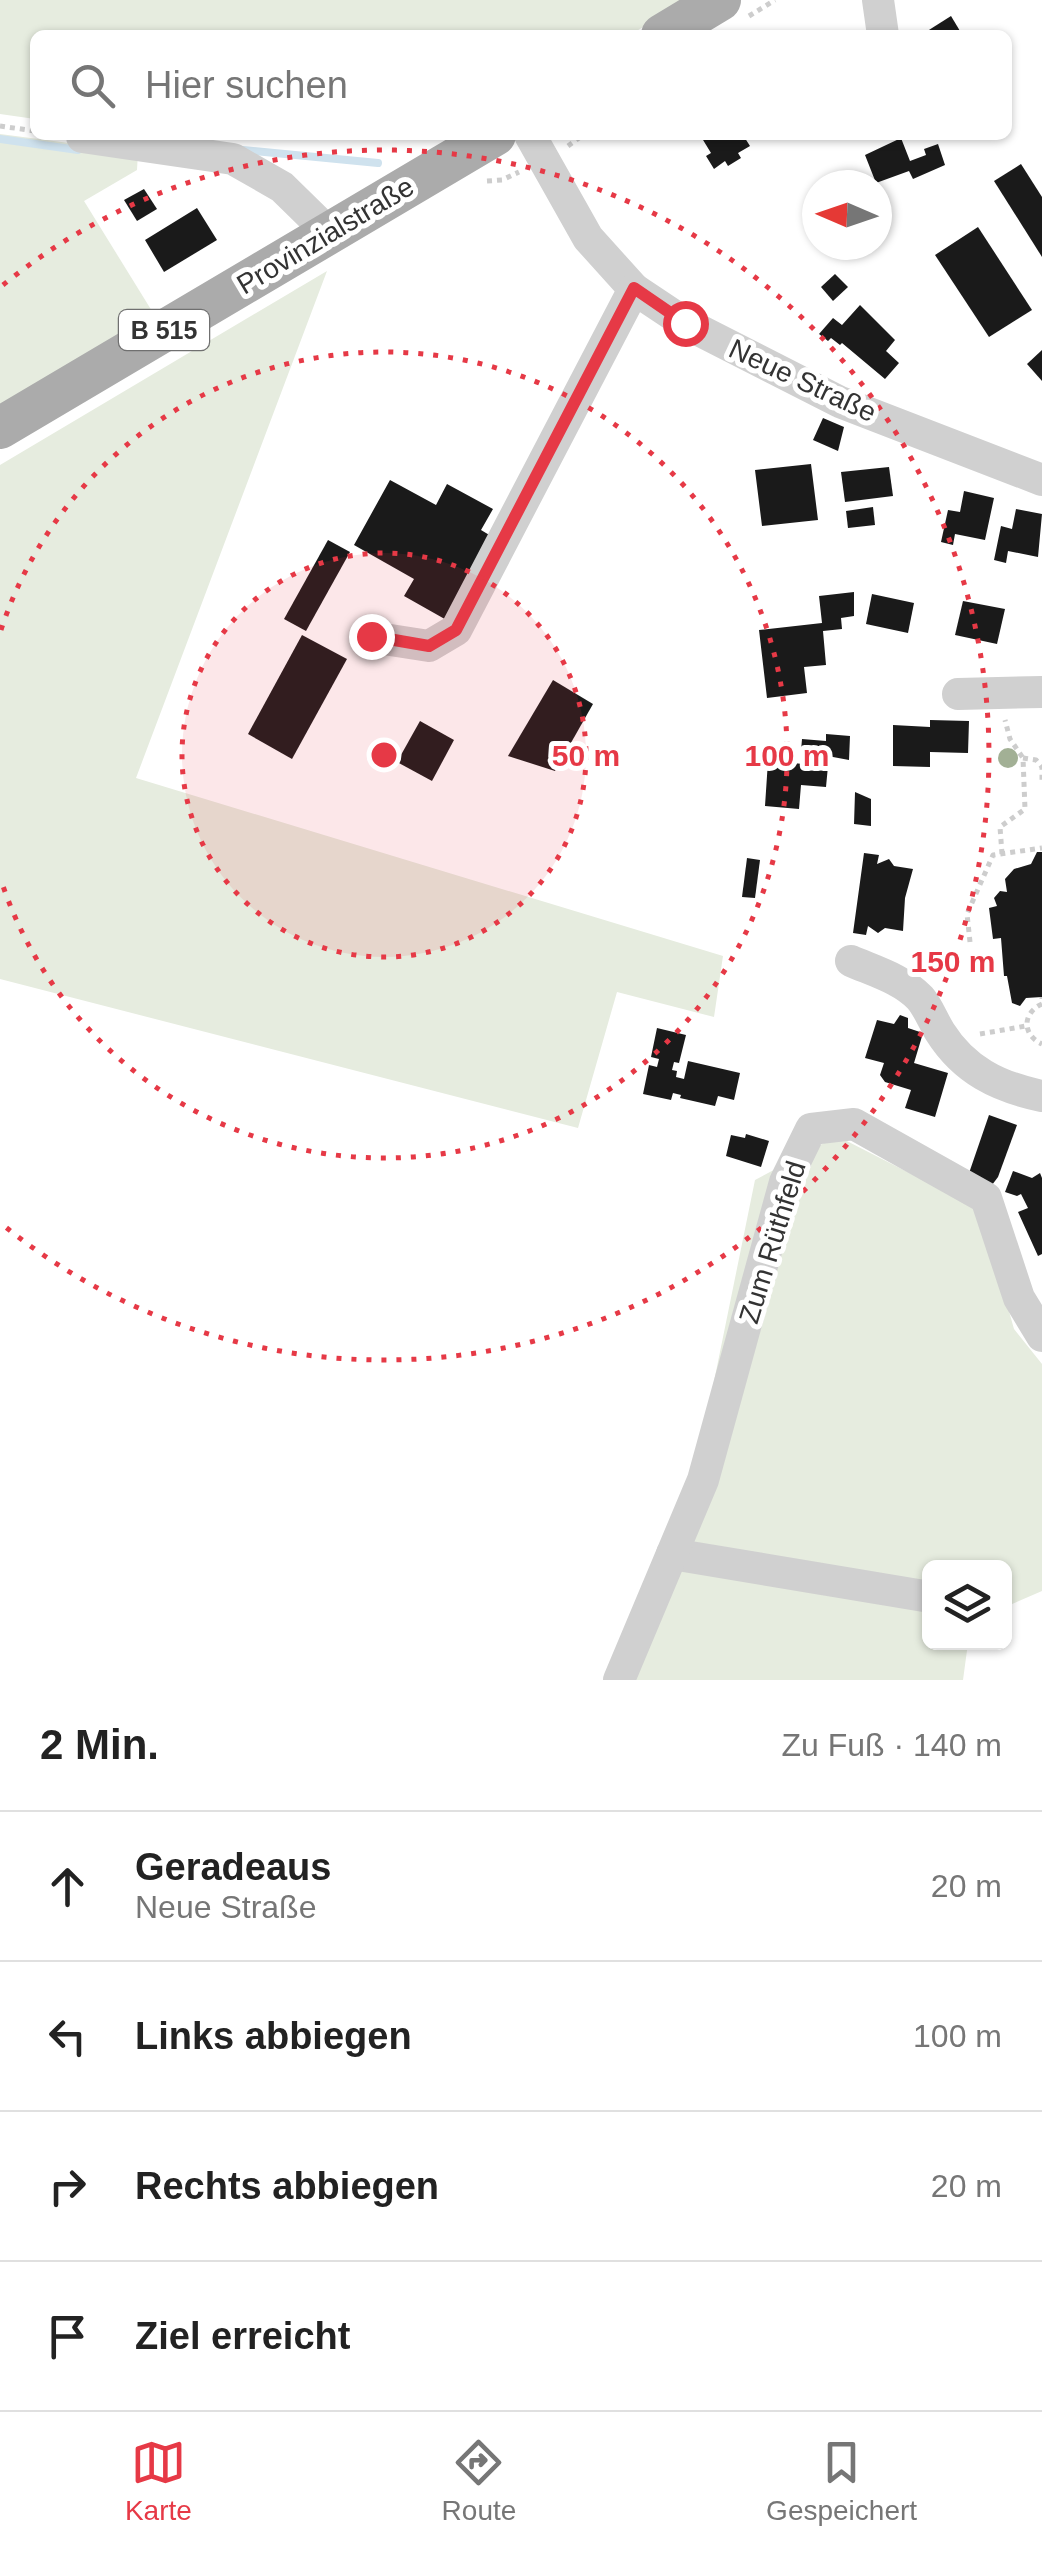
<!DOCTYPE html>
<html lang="de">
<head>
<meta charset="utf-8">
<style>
  :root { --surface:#fff; --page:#f2f2f2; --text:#222; --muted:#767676; --line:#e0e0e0; --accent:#e63946 }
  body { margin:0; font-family:Helvetica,sans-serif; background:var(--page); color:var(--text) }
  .controls { position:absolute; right:30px; bottom:30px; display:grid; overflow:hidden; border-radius:15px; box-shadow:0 2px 8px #0004 }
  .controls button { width:90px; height:90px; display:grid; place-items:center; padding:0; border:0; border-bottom:2px solid var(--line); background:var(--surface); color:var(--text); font:50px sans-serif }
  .compass { position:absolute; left:802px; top:170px; width:90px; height:90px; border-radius:50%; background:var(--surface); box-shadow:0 2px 8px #0004; rotate:272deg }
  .stop { position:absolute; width:30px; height:30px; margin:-22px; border:8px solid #e63946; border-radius:50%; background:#fff }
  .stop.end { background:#e63946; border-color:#fff; box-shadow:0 2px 10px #0008 }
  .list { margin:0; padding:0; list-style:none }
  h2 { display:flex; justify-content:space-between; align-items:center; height:130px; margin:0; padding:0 40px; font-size:42px }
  h2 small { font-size:32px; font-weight:400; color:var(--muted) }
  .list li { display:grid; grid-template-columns:65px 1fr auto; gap:30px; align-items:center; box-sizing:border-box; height:150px; padding:0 40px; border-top:2px solid var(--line) }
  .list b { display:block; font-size:38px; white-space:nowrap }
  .list p { margin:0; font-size:32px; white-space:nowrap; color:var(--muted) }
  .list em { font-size:32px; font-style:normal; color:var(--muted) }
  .icon { flex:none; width:55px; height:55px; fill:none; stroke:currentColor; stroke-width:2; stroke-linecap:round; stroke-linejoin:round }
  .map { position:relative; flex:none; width:1042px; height:1680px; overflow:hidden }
  .search { position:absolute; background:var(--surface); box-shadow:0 2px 8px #0004; left:30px; right:30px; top:30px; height:110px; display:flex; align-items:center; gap:25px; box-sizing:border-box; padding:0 35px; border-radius:15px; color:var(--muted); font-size:38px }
  .sheet { height:730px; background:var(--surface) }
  nav { display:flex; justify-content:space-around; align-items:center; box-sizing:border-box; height:140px; border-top:2px solid var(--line); background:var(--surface); font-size:28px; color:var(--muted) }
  nav a { display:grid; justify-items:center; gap:5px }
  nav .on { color:var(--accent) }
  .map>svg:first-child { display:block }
</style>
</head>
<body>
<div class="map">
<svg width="1042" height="1680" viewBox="0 0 1042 1680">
  <rect width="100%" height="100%" fill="#fff"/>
  <g fill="#e6ecdf">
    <path d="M0 0H688L630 35H35V119L0 114Z"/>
    <path d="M0 134 138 152 137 170 84 201 155 316 0 405Z"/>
    <path d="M327 271 136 778 723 956 714 1017 617 992 578 1128 0 979V465Z"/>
    <path d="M837 1136 980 1209 1014 1329 1042 1364V1591L1005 1607 1004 1568H930V1642L968 1643 963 1680H627L676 1568 755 1180Z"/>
  </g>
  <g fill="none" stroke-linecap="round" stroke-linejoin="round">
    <g stroke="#cfe2ee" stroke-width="8">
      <path d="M0 139 78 150"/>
      <path d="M243 150 378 163"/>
    </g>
  </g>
  <g fill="#1a1a1a">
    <path d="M951 16 960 31 954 35H921Z"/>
    <path d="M700 135H743L750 146 738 153 741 158 728 166 725 161 714 169 706 156 711 153Z"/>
    <path d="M901 138 910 161 926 155 924 149 938 144 945 165 913 179 909 171 876 183 865 155Z"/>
    <path d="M1021 164 1042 197V257L994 181Z"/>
    <path d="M144 189 157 209 137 221 124 200Z"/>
    <path d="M197 208 217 240 164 272 145 240Z"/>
    <path d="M978 227 1032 310 989 337 935 255Z"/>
    <path d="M835 274 848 287 833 301 821 287Z"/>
    <path d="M860 305 895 340 886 351 899 363 885 379 842 343 840 345 831 338 828 341 819 334 833 318 842 325Z"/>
    <path d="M1042 350V381L1027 364Z"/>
    <path d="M823 418 844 427 838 451 813 440Z"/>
    <path d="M811 464 818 520 762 526 755 470Z"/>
    <path d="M889 467 893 496 845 502 841 472Z"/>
    <path d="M390 480 436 505 447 484 493 509 481 530 496 539 450 622 404 596 414 579 354 545Z"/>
    <path d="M964 491 994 498 985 540 955 534 953 545 941 542 948 510 960 512Z"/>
    <path d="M873 507 875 525 848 528 846 511Z"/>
    <path d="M1016 509 1042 514 1038 557 1008 551 1006 563 994 560 1001 526 1012 529Z"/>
    <path d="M328 540 350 552 306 631 284 619Z"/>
    <path d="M854 592V616L841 618 842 629 823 631 826 665 804 667 807 693 767 698 759 630 822 623 819 596Z"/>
    <path d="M872 594 914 603 908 633 866 624Z"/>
    <path d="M963 601 1005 609 997 644 955 635Z"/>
    <path d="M302 635 347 659 292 759 248 734Z"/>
    <path d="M553 680 593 704 555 771 508 756Z"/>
    <path d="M930 720 969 721 968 753 930 752V767L893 766V725L930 727Z"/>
    <path d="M420 721 454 740 432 781 397 762Z"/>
    <path d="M826 734 850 736 849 760 801 751 802 739 826 741Z"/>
    <path d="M768 761 828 766 826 787 801 785 799 809 765 806Z"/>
    <path d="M855 792 871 799V826L854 824Z"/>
    <path d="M1037 852H1042V997L1026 998 1020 1006 1012 1003 1007 976H1004L1001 938 993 939 989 908 997 906 994 898 1000 891 1007 892 1005 879 1014 869 1031 864Z"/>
    <path d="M864 853 879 855 877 864 889 859 894 866 913 869 905 898 903 931 885 928 878 933 868 926 866 935 853 933Z"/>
    <path d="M747 858 760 860 755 898 742 897Z"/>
    <path d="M900 1015 908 1018V1028L923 1033 914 1063 948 1073 935 1117 905 1108 911 1090 885 1082 880 1075 884 1063 865 1058 877 1020 894 1024Z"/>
    <path d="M657 1028 686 1035 679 1063 674 1062 672 1070 677 1071 676 1077 684 1079 688 1061 740 1073 734 1100 718 1096 715 1106 680 1098 681 1095 673 1093 671 1100 643 1094 649 1065 657 1067 659 1059 651 1057Z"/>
    <path d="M989 1115 1017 1125 998 1177 992 1185 968 1176Z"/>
    <path d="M746 1134 769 1141 761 1167 726 1156 731 1135 745 1138Z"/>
    <path d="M1013 1171 1032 1178 1040 1173 1042 1178V1254L1038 1256 1018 1212 1028 1208 1021 1194 1017 1196 1005 1192Z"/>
  </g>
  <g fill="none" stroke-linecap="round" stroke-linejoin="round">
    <g stroke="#cdcdcd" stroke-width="5" stroke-dasharray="5 5" stroke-linecap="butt">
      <path d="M749 16 775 0"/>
      <path d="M0 126 35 131"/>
      <path d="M568 146 583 135"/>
      <path d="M487 181 502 180 519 172"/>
      <path d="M1023 758 1036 760 1042 767V781"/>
      <path d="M1002 854 1000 827 1025 809 1023 758 1010 739 1005 720"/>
      <path d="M970 942 967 914 993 855 1042 848"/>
      <path d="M1042 997V999"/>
      <path d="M1042 1004C1022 1013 1022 1035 1042 1044"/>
      <path d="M980 1034 1026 1026"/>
    </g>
    <g stroke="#d0d0d0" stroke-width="32">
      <path d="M878 0 883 35"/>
      <path d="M530 135 588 238 634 289 685 323 840 402 1042 480"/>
      <path d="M82 137 233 159 282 187 328 232"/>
      <path d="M371 637 429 646 456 630 634 289"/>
      <path d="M958 694 1042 692"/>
      <path d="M851 961C874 971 902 979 920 998 928 1007 933 1021 940 1032 964 1070 998 1087 1042 1096"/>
      <path d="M672 1554 930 1597"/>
      <path d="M619 1680 703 1480 785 1182 811 1129 854 1124 986 1198 1019 1298 1042 1336"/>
    </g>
    <g stroke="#ababab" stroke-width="42">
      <path d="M662 35 720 0"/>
      <path d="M0 428 495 135"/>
    </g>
  </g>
  <circle fill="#a2b095" cx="1008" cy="758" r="10"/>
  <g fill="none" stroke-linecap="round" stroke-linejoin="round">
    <path stroke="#e63946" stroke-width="12" d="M371 636 429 646 456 630 634 288 685 323"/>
  </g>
  <circle cx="384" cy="755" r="202" fill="#e63946" fill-opacity=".12"/>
  <g fill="none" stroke="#e63946" stroke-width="5" stroke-dasharray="5 10">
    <circle cx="384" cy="755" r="202"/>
    <path d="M1 630A403 403 0 1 1 1 880"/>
    <path d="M3 285A605 605 0 1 1 3 1225"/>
  </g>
  <g text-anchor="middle" stroke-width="10" stroke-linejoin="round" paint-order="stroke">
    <rect fill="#fff" stroke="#707070" stroke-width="2.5" x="119" y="310" width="90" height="40" rx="8"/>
    <g font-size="25" font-weight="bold" fill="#333">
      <text x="164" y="339">B 515</text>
    </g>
    <g font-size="28" fill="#333" stroke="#fff">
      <text transform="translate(325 235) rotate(-31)" y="10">Provinzialstraße</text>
      <text transform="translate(803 380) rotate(25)" y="10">Neue Straße</text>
      <text transform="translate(772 1242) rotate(-73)" y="10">Zum Rüthfeld</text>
    </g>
  </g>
  <circle cx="384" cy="755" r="15" fill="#e63946" stroke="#fff" stroke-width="5"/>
  <g font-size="30" text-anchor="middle" font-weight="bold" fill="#e63946" stroke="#fff" stroke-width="10" stroke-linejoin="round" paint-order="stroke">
    <text x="586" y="766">50 m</text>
    <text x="787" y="766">100 m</text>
    <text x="953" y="972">150 m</text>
  </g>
</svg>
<div class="controls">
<button><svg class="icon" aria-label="layers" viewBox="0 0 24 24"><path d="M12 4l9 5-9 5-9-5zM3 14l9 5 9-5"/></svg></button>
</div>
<svg class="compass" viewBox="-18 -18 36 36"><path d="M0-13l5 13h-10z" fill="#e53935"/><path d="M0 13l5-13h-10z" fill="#767676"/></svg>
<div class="stop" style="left:685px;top:323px"></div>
<div class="stop end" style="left:371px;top:636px"></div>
<div class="search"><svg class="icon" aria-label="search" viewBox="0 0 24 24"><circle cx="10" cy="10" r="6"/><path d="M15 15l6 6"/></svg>Hier suchen</div>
</div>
<section class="sheet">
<h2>2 Min.<small>Zu Fuß · 140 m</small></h2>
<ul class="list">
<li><svg class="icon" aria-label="ahead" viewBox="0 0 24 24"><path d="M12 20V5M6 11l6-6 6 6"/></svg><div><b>Geradeaus</b><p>Neue Straße</p></div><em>20 m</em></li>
<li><svg class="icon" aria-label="left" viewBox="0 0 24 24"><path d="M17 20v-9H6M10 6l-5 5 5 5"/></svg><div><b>Links abbiegen</b></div><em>100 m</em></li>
<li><svg class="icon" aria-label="right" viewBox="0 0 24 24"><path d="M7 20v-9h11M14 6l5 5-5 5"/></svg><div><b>Rechts abbiegen</b></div><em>20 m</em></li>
<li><svg class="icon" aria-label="arrive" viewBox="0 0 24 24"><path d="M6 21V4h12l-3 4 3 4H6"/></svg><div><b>Ziel erreicht</b></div></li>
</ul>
</section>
<nav>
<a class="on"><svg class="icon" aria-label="map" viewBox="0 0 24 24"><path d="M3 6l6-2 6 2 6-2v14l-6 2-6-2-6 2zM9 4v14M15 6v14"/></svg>Karte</a>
<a><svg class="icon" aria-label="directions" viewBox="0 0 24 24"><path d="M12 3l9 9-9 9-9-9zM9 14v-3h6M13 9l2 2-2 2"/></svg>Route</a>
<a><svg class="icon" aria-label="saved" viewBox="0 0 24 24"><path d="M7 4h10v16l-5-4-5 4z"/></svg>Gespeichert</a>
</nav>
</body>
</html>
